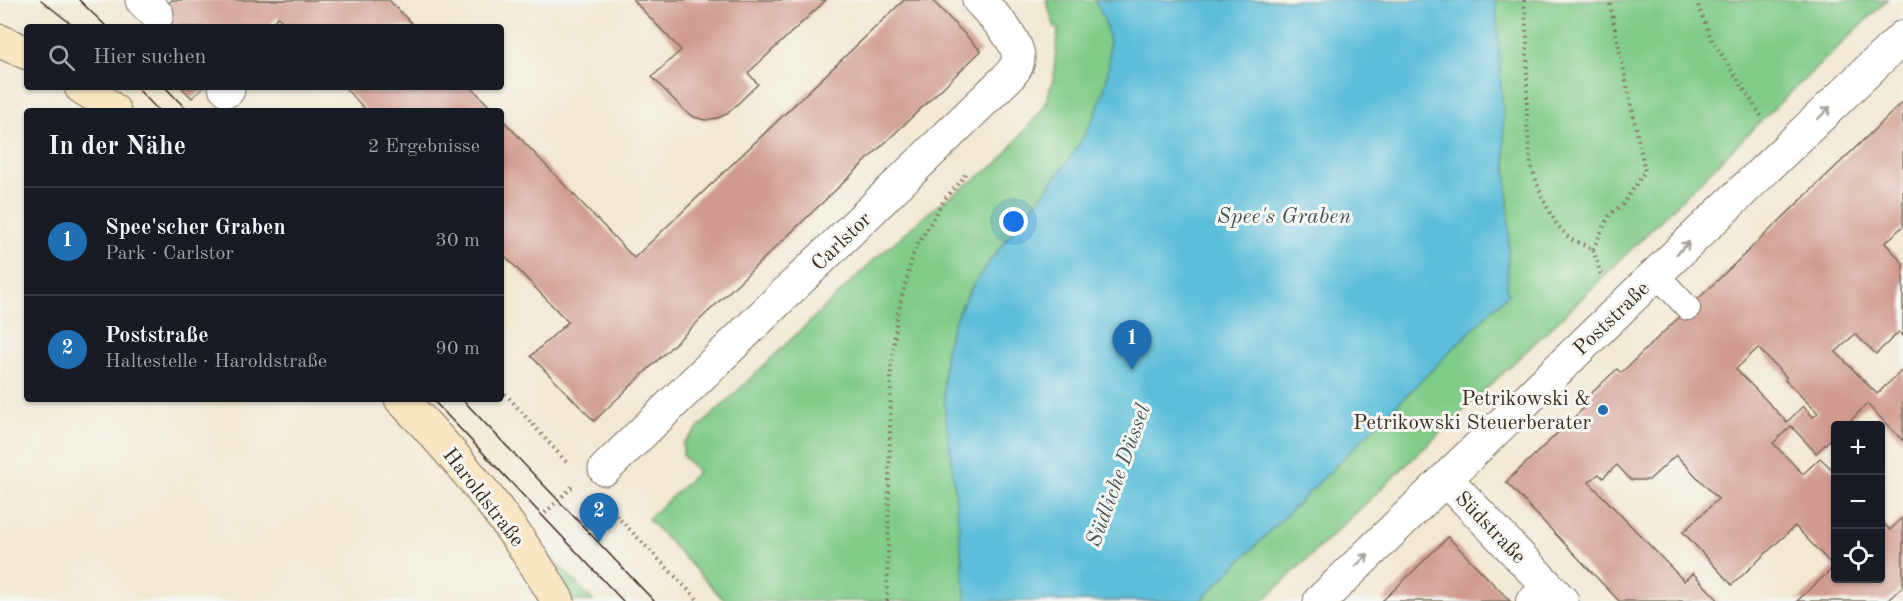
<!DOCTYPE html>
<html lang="de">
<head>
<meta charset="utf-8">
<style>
  :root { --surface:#171b24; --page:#242831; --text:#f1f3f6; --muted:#9ea1a6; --line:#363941; --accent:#1f6fb2 }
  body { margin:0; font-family:"Old Standard TT",serif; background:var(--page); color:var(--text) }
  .controls { position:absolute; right:18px; bottom:18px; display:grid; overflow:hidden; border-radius:6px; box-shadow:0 2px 4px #0004 }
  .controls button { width:54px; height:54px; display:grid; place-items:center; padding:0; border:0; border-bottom:2px solid var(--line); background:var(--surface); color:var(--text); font:30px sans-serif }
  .you { position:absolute; left:1014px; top:222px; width:21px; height:21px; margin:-15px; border:4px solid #fff; border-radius:50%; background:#1a73e8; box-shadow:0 0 0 9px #1a73e833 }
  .badge { display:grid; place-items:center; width:39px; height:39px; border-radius:50%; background:var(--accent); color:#fff; font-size:20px; font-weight:700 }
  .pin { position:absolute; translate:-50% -50px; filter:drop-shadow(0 2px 3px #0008) }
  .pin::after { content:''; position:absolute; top:32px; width:21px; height:18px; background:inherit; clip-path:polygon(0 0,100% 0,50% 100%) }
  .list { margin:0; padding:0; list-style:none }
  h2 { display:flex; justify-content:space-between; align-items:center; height:78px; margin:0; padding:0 24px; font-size:26px }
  h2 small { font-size:20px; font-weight:400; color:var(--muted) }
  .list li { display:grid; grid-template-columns:39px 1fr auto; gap:18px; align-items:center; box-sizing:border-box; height:108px; padding:0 24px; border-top:2px solid var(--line) }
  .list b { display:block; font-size:22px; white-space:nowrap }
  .list p { margin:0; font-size:20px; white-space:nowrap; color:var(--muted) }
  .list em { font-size:20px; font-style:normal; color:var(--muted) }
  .icon { flex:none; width:33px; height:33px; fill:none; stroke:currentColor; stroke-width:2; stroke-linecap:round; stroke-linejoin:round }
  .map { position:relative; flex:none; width:1903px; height:601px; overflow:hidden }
  .search { position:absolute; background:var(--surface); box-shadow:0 2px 4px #0004; left:24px; top:24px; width:480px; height:66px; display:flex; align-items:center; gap:15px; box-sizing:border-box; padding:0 21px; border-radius:6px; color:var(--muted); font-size:22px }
  .panel { position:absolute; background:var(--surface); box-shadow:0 2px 4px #0004; left:24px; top:108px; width:480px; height:294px; border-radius:6px }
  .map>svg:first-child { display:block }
</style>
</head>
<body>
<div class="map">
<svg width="1903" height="601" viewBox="0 0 1903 601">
  <rect width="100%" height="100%" fill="#f6f6f2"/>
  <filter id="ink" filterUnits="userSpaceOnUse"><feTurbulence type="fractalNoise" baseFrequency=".0167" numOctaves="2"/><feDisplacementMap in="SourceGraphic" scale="12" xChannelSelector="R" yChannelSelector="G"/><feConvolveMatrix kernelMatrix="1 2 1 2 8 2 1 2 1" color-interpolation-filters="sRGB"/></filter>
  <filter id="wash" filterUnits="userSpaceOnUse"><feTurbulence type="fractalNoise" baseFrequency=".008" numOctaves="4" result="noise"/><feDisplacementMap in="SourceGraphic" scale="24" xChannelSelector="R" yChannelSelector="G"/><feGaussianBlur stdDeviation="1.35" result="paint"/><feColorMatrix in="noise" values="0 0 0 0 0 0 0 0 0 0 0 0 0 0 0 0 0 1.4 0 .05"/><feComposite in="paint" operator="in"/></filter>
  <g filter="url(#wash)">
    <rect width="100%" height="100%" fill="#f2e8d3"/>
    <g fill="#80cb88" stroke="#5e7a53" stroke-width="1.5">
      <path d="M1046 0H1887L1763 119 1582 298 1263 601H725L648 519 698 472 683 456V443L876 258 934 208 998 163 1045 106 1053 80 1058 30 1055 28Z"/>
      <path d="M544 549 593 601H572Z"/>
    </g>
    <path fill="#5bbed9" stroke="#4b747c" stroke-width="1.5" d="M1095 0H1496L1508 198 1509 228 1507 291 1509 293 1200 601H966C962 556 957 510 952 465 947 423 937 375 950 334 981 232 1130 144 1107 30 1105 20 1099 9 1095 0Z"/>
    <g id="blocks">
      <g fill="#d09a8e" fill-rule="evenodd">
        <path d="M172 0H389L415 27H287L278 17 267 27H144Z"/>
        <path d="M633 0H826L748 73 758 84 727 114 717 118 705 120 694 117 686 112 652 77 681 50Z"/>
        <path d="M904 0H932L981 51 594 421 531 356 568 322 501 252V118L634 258Z"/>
        <path d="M181 87H204L192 98Z"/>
        <path d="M344 87H471L494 111H367Z"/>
        <path d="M1903 102V226L1885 243 1903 263V336L1899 332 1876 354 1855 334 1836 352 1877 394 1903 369V441L1867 404 1845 426H1836V434L1816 453 1791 426 1773 443 1803 474 1820 458 1836 473V578H1880V520L1890 530 1903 517V586L1887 601H1797L1834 567 1795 526 1732 585 1683 532 1718 499 1676 455 1649 480H1631L1617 465 1603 478 1599 474 1589 482 1684 581 1693 573 1719 601H1619L1506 482 1585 407 1581 403 1617 369 1621 373ZM1758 348 1786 377 1785 380 1818 413 1813 417 1803 406 1787 422 1736 369Z"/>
        <path d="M1448 537 1510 601H1382L1395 589Z"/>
      </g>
    </g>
  </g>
  <g filter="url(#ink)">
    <use href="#blocks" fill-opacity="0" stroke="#7b6c5d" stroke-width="1.5"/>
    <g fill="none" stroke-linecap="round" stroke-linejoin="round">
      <g stroke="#7b6c5d" stroke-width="26">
        <g id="lane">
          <path d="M1656 274 1688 308"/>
          <path d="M1528 601 1546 584"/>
        </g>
      </g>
      <g stroke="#7b6c5d" stroke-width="35">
        <g id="street">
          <path d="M142 0 157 15"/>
          <path d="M225 87 228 90"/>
          <path d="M605 469 1009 76C1013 71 1018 66 1018 59 1020 42 990 12 979 0"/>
          <path d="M1446 479 1562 601"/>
          <path d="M1320 601 1656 274 1903 37"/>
        </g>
      </g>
      <g stroke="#7b6c5d" stroke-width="35">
        <g id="secondary">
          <path d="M0 41 27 53"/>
          <path d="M81 87 97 97 114 111"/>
          <path d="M401 399C461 460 515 527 558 601"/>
        </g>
      </g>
      <g stroke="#7b6c5d" stroke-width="4" stroke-dasharray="1.5 4.5" stroke-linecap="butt">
        <path d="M1524 0 1527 41V124L1531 165 1543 200 1557 225 1570 239 1593 249 1601 275"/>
        <path d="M1696 0 1711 38 1763 119"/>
        <path d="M1593 249 1610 214 1623 204 1645 171 1609 0"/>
        <path d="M501 389 568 464"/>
        <path d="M608 507 699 601"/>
        <path d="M545 513 572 487"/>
        <path d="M887 601 891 370 897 316 914 251 944 200 965 176 964 171"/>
      </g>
      <use href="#lane" stroke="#fff" stroke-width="24"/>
      <use href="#street" stroke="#fff" stroke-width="33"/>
      <use href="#secondary" stroke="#f9e7c3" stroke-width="33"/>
      <g stroke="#3b2a1e" stroke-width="1.5">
        <path d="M41 0 75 27"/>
        <path d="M79 0 107 27"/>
        <path d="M136 87 159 111"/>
        <path d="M165 87 188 111"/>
        <path d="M432 399 623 601"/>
        <path d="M462 399 654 601"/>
      </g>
    </g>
    <defs><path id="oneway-shaft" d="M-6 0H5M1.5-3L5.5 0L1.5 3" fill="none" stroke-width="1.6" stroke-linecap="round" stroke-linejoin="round" transform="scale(1.5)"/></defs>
    <g stroke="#a79f9a">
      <use href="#oneway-shaft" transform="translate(1824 113) rotate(-44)"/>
      <use href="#oneway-shaft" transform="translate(1683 248) rotate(-44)"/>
      <use href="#oneway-shaft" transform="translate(1362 560) rotate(-44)"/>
    </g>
  </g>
  <circle fill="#1f6fb2" stroke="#f6f6f2" stroke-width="2" cx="1603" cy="410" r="6"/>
  <g text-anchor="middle" stroke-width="6" stroke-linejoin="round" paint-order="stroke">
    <g font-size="21" fill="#3b2a1e" stroke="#f6f6f2">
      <text transform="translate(841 241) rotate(-44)" y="7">Carlstor</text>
      <text transform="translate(1611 318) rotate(-44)" y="7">Poststraße</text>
      <text transform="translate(484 497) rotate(52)" y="7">Haroldstraße</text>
      <text transform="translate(1491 527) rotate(46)" y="7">Südstraße</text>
    </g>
    <g font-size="21" fill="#3b2a1e" stroke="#f6f6f2" text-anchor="end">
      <text x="1591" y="405">Petrikowski &amp;<tspan x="1591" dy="24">Petrikowski Steuerberater</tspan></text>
    </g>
    <g font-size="22" font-style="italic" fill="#455656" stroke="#f6f6f2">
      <text x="1284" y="223">Spee's Graben</text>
      <text transform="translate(1117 475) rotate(-70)" y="8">Südliche Düssel</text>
    </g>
  </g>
</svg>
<div class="controls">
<button>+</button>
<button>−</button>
<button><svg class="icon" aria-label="locate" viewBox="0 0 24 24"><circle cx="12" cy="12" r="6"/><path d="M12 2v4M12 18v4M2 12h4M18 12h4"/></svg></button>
</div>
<div class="you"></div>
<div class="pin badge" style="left:1132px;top:370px">1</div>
<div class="pin badge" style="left:599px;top:543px">2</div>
<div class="search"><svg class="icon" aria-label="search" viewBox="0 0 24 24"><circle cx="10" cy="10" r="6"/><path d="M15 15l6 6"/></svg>Hier suchen</div>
<section class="panel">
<h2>In der Nähe<small>2 Ergebnisse</small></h2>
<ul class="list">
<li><span class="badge">1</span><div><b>Spee'scher Graben</b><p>Park · Carlstor</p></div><em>30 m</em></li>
<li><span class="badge">2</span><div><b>Poststraße</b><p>Haltestelle · Haroldstraße</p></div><em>90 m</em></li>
</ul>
</section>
</div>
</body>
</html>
